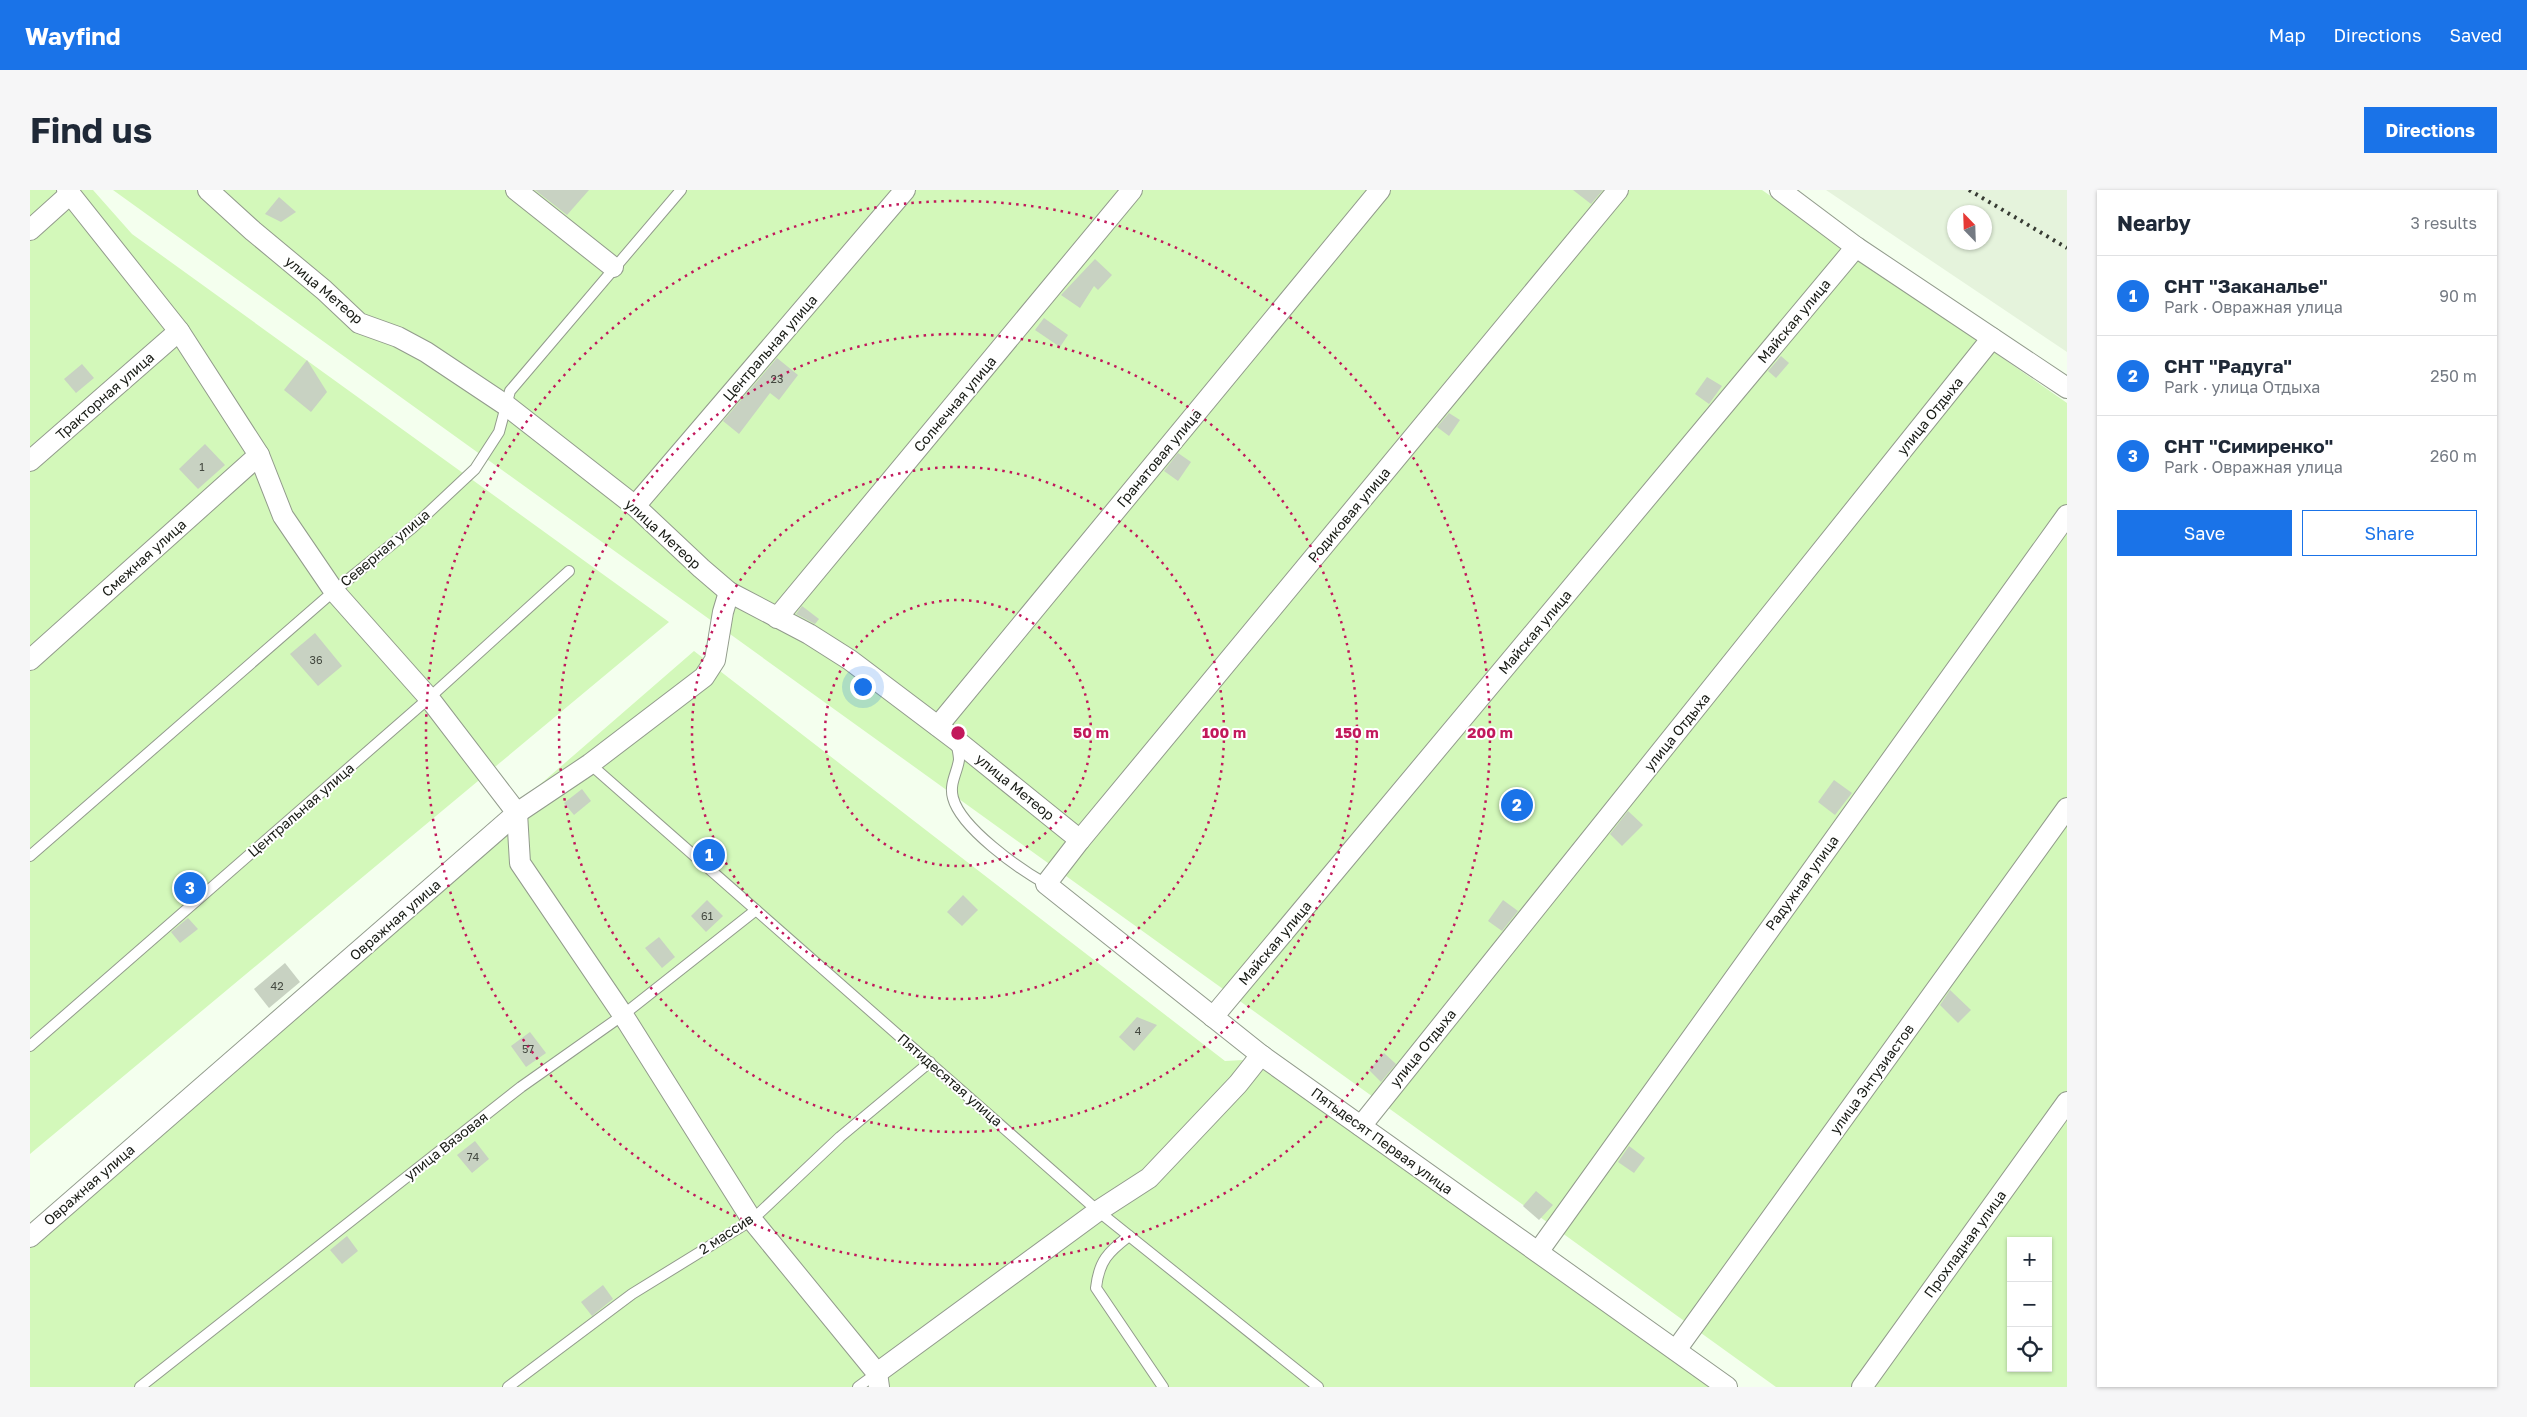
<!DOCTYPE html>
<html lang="en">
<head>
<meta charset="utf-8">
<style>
  :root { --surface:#fff; --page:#f6f6f7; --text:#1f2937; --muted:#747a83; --line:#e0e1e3; --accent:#1a73e8 }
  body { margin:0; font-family:"Golos Text",sans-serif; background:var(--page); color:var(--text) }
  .controls { position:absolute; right:15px; bottom:15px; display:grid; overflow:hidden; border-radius:0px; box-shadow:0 1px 4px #0004 }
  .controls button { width:45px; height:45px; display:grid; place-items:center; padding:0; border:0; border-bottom:1px solid var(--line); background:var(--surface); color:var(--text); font:25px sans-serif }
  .compass { position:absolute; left:1917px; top:15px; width:45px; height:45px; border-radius:50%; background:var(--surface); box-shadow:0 1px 4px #0004; rotate:337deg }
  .you { position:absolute; left:832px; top:496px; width:18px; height:18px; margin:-12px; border:4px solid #fff; border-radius:50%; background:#1a73e8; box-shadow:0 0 0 8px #1a73e833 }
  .badge { display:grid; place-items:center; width:32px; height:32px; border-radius:50%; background:var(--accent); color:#fff; font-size:16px; font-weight:700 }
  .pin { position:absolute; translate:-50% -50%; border:2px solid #fff; box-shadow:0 1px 5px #0006 }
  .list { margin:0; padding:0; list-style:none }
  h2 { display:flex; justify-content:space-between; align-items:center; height:65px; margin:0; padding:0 20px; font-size:21px }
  h2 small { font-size:16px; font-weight:400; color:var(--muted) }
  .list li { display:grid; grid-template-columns:32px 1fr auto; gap:15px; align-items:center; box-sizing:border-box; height:80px; padding:0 20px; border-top:1px solid var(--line) }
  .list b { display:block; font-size:19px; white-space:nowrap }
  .list p { margin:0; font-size:16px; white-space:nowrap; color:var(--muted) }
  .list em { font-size:16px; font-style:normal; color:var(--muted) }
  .actions { display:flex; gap:10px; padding:15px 20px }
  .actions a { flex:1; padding:11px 0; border:1px solid var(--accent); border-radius:0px; text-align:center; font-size:18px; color:var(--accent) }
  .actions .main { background:var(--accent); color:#fff }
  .icon { flex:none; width:28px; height:28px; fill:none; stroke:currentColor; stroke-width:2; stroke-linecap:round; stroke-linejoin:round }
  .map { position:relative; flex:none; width:2037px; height:1197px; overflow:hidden; border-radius:0px }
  header { display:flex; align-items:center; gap:30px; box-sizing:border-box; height:70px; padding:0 25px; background:var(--accent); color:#fff }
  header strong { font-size:24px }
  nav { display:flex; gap:28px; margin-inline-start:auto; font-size:18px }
  .intro { display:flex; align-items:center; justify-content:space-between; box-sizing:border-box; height:120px; padding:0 30px }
  h1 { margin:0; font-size:35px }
  .button { padding:12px 22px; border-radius:0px; background:var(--accent); color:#fff; font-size:18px; font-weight:700 }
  main { display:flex; gap:30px; padding:0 30px }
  aside { flex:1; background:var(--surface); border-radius:0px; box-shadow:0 1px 4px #0004 }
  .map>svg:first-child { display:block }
</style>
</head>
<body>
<header>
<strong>Wayfind</strong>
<nav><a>Map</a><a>Directions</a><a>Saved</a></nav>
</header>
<div class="intro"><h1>Find us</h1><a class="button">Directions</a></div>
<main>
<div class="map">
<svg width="2037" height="1197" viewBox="0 0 2037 1197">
  <rect width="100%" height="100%" fill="#f4ffee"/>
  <path fill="#e5f3dc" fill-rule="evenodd" d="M1796 0H2037V162ZM1924 22H1954V52H1924Z"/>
  <g fill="#d3f8ba" fill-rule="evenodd">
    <path d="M0 0H63L102 44 639 432 0 964Z"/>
    <path d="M83 0H1732L2037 213V1197H1746ZM1981 1051H2018V1178H1981Z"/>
    <path d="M664 461 1195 871 1250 868 1706 1197H0V1037Z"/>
  </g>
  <g fill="#c8d2c2">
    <path d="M505 0H559L537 25Z"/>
    <path d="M1543 0H1573L1561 14Z"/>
    <path d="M249 7 266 22 251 32 235 24Z"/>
    <path d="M1065 69 1082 85 1068 100 1064 96 1050 118 1031 105Z"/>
    <path d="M1014 128 1038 145 1030 157 1005 140Z"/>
    <path d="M1751 166 1759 173 1746 188 1738 181Z"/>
    <path d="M747 168 768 185 749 210 740 203 709 244 693 231Z"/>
    <path d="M277 170 297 202 281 222 254 200Z"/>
    <path d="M52 174 64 188 46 203 34 189Z"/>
    <path d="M1677 187 1692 196 1679 214 1665 204Z"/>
    <path d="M1419 223 1430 230 1419 246 1407 237Z"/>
    <path d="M175 254 195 275 168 299 149 279Z"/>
    <path d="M1148 263 1161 272 1148 291 1134 281Z"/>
    <path d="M772 416 789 429 785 434 766 424Z"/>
    <path d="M285 443 312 476 288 496 260 464Z"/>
    <path d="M1804 590 1822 603 1805 625 1788 612Z"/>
    <path d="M552 599 561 611 544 625 534 613Z"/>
    <path d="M1598 621 1613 635 1592 656 1580 644Z"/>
    <path d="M933 705 948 720 932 736 917 722Z"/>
    <path d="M677 710 693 726 676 742 661 726Z"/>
    <path d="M1473 710 1488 721 1472 741 1458 731Z"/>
    <path d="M158 728 168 739 150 753 141 742Z"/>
    <path d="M629 747 645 767 632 778 615 758Z"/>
    <path d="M255 773 270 792 239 818 224 799Z"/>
    <path d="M1920 800 1941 820 1928 833 1910 815Z"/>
    <path d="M1107 827 1127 835 1104 861 1089 847Z"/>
    <path d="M500 842 516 863 496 877 481 856Z"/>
    <path d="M1354 863 1366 874 1351 892 1339 880Z"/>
    <path d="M445 951 459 969 442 983 427 965Z"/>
    <path d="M1599 956 1615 968 1604 983 1588 972Z"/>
    <path d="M1506 1001 1523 1015 1509 1030 1493 1016Z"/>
    <path d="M317 1046 328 1061 312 1074 300 1060Z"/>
    <path d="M573 1095 583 1109 562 1126 551 1112Z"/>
  </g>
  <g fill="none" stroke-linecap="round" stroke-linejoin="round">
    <g stroke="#929b8c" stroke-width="12">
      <g id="service">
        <path d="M926 551C927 557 929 564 929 570 927 583 919 594 923 608 931 638 989 679 1016 694"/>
        <path d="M560 574 1068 1021 1288 1197"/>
        <path d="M0 666 304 401 382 338 445 279 469 242 480 201 651 0"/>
        <path d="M0 856 399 508 539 381"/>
        <path d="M1099 1046C1078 1062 1069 1071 1066 1098L1133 1197"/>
        <path d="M110 1197 491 897 593 825 726 720"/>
        <path d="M478 1197 602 1104 722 1030 810 947 900 872"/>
        <path d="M828 1197 847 1183"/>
      </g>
    </g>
    <g stroke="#929b8c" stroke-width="22">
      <g id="minor">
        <path d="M37 0 149 141 229 265 253 326 304 401 399 508 487 623 490 673 593 825 722 1030 847 1183 849 1197"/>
        <path d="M178 0 223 41 294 100 329 133 368 147 396 162 477 216 605 316 671 378 699 402 779 444 820 470 926 550 1050 650 1016 694 1231 865 1697 1197"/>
        <path d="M486 0 583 77"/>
        <path d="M1750 0 1826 57 2037 198"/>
        <path d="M0 40 40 4"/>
        <path d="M0 271 149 141"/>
        <path d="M605 316 875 0"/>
        <path d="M747 428 1102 0"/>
        <path d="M0 470 229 265"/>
        <path d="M908 536 1350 0"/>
        <path d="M1050 650 1588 0"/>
        <path d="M1183 827 1826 57"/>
        <path d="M1331 936 1962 148"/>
        <path d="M0 1047 487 623 560 574 674 487 685 470 693 422 699 402"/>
        <path d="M1508 1062 2037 325"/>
        <path d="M1646 1160 2037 618"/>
        <path d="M847 1183 1068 1021 1119 988 1208 894 1231 865"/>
        <path d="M1832 1197 2037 912"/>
      </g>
    </g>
    <use href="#service" stroke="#fff" stroke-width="10"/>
    <use href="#minor" stroke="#fff" stroke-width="20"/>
    <path stroke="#373b33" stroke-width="4" stroke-dasharray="2.5 5" stroke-linecap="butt" d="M1939 0 2037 58"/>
  </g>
  <g fill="none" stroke="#c2185b" stroke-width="2.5" stroke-dasharray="2.5 5">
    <circle cx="928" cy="543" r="133"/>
    <circle cx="928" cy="543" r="266"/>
    <circle cx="928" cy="543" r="399"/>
    <circle cx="928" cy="543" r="532"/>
  </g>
  <g text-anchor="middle" stroke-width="4" stroke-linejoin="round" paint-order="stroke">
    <g font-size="11" fill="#444940">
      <text x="747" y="193">23</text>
      <text x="172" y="281">1</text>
      <text x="286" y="474">36</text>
      <text x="677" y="730">61</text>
      <text x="247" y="800">42</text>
      <text x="1108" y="845">4</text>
      <text x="498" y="863">57</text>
      <text x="443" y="971">74</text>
    </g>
    <g font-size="14" fill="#181b15" stroke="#fff">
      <text transform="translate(294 100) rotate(40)" y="5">улица Метеор</text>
      <text transform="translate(1764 131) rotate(-50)" y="5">Майская улица</text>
      <text transform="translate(740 158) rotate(-49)" y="5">Центральная улица</text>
      <text transform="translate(75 206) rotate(-41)" y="5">Тракторная улица</text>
      <text transform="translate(925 214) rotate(-50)" y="5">Солнечная улица</text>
      <text transform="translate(1900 226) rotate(-51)" y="5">улица Отдыха</text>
      <text transform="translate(1129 268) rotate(-50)" y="5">Гранатовая улица</text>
      <text transform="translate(1319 325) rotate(-50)" y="5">Родиковая улица</text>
      <text transform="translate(633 344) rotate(42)" y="5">улица Метеор</text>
      <text transform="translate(355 358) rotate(-40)" y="5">Северная улица</text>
      <text transform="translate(114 368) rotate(-42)" y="5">Смежная улица</text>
      <text transform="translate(1505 442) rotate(-50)" y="5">Майская улица</text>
      <text transform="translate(1647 542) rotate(-51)" y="5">улица Отдыха</text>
      <text transform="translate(985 597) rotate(39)" y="5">улица Метеор</text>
      <text transform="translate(271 620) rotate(-41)" y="5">Центральная улица</text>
      <text transform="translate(1772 693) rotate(-54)" y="5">Радужная улица</text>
      <text transform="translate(365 730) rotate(-41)" y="5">Овражная улица</text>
      <text transform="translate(1245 753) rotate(-50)" y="5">Майская улица</text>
      <text transform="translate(1393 858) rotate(-51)" y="5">улица Отдыха</text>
      <text transform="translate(1842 889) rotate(-54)" y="5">улица Энтузиастов</text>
      <text transform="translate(920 890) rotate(41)" y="5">Пятидесятая улица</text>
      <text transform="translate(1352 951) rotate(36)" y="5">Пятьдесят Первая улица</text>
      <text transform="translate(416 956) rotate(-38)" y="5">улица Вязовая</text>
      <text transform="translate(59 995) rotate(-41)" y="5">Овражная улица</text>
      <text transform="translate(696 1044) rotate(-33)" y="5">2 массив</text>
      <text transform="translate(1935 1054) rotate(-54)" y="5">Прохладная улица</text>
    </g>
  </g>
  <circle cx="928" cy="543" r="8" fill="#c2185b" stroke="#fff" stroke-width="2.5"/>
  <g font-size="15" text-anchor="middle" font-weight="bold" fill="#c2185b" stroke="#fff" stroke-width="4" stroke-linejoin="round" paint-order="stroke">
    <text x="1061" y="548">50 m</text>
    <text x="1194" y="548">100 m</text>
    <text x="1327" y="548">150 m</text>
    <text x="1460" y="548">200 m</text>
  </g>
</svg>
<div class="controls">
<button>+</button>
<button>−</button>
<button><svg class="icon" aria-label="locate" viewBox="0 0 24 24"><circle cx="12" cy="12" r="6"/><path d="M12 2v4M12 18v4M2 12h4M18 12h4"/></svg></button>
</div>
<svg class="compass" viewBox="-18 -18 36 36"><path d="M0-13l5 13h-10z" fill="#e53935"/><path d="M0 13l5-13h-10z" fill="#747a83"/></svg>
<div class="you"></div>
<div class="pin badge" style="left:679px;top:665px">1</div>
<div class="pin badge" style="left:1487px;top:615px">2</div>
<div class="pin badge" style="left:160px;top:698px">3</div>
</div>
<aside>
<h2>Nearby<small>3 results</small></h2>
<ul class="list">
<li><span class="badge">1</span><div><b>СНТ &quot;Заканалье&quot;</b><p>Park · Овражная улица</p></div><em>90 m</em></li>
<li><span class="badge">2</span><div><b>СНТ &quot;Радуга&quot;</b><p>Park · улица Отдыха</p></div><em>250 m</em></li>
<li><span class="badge">3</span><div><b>СНТ &quot;Симиренко&quot;</b><p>Park · Овражная улица</p></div><em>260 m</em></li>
</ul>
<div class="actions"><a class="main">Save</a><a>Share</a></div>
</aside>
</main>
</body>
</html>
